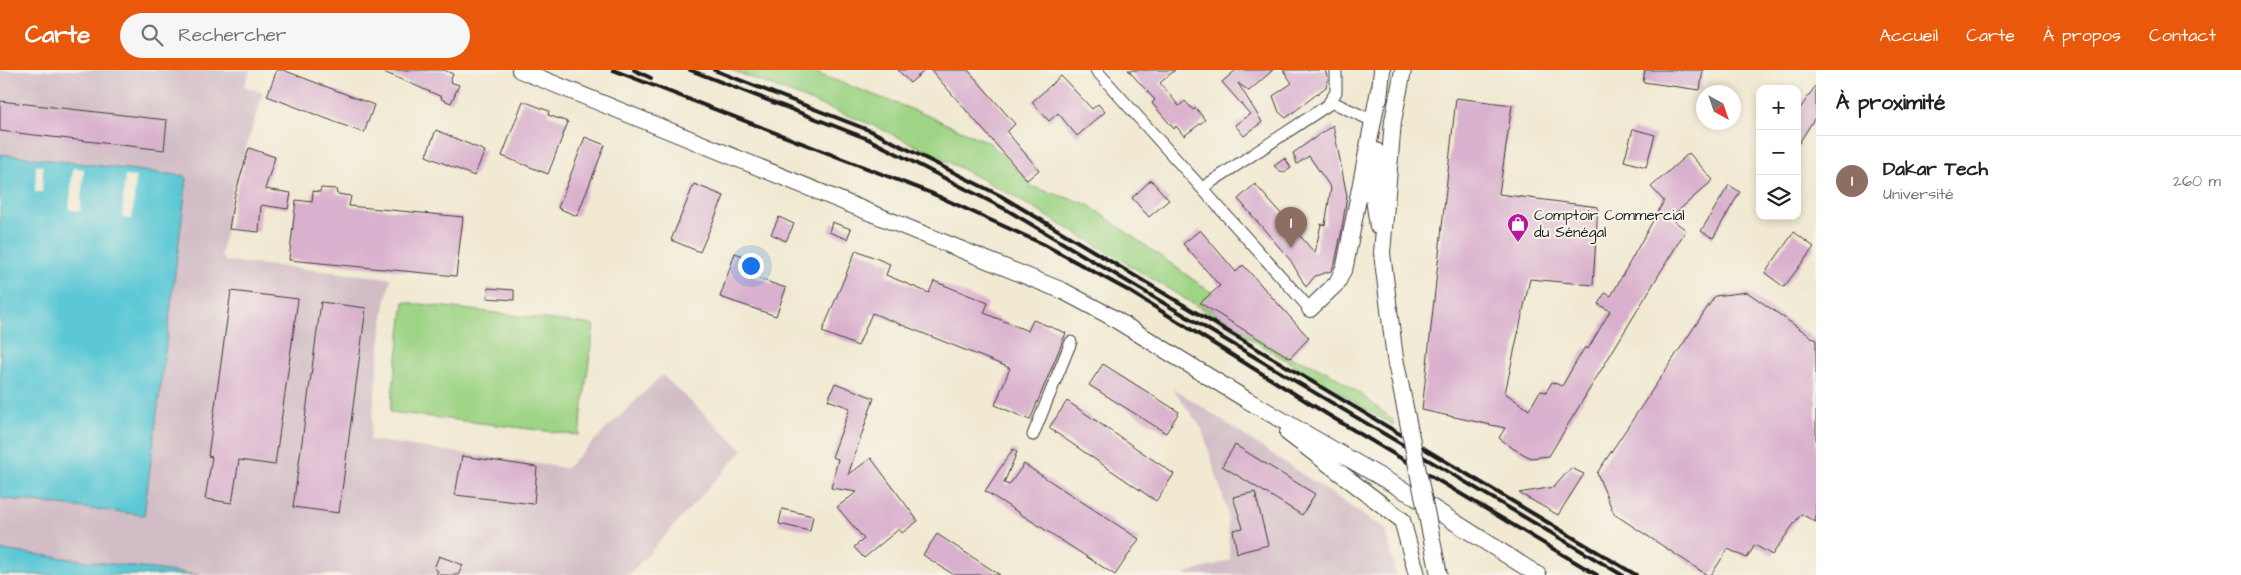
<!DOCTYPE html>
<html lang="fr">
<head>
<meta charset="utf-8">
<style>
  :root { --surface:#fff; --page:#f6f6f6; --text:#222; --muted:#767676; --line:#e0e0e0; --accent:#ea580c }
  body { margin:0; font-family:"Architects Daughter",sans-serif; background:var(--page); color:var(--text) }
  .controls { position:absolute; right:15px; top:15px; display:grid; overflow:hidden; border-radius:10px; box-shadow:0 2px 8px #0003 }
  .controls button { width:45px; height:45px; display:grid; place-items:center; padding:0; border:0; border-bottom:1px solid var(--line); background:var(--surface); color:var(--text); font:25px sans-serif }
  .compass { position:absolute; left:1696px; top:15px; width:45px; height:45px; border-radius:50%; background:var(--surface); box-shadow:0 2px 8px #0003; rotate:140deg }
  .you { position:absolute; left:750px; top:195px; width:18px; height:18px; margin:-12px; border:4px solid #fff; border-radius:50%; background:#1a73e8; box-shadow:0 0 0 8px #1a73e833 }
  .badge { display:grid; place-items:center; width:32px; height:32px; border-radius:50%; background:var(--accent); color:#fff; font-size:16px; font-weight:700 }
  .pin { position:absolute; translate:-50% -41px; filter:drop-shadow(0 1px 2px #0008) }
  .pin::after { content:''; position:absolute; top:26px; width:18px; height:15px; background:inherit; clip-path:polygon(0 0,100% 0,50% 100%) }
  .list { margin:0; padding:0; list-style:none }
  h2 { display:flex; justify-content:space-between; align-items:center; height:65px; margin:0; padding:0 20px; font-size:21px }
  h2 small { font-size:16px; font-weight:400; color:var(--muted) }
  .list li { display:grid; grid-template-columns:32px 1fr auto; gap:15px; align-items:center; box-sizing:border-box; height:90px; padding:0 20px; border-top:1px solid var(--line) }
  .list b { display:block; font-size:19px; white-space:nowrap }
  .list p { margin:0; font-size:16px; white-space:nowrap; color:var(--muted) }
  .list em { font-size:16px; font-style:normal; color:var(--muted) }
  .icon { flex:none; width:28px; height:28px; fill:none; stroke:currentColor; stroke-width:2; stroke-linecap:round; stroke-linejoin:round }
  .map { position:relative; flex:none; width:1816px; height:505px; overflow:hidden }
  header { display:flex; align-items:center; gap:30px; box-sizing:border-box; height:70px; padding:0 25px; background:var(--accent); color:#fff }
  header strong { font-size:24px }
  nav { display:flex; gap:28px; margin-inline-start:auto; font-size:18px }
  .search { width:350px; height:45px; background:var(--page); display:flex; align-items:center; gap:12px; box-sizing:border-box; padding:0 18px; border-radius:28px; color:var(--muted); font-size:19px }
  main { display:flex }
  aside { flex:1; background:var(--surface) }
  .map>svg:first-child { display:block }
</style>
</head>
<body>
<header>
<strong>Carte</strong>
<div class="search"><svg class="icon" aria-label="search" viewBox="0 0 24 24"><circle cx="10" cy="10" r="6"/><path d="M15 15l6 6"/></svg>Rechercher</div>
<nav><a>Accueil</a><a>Carte</a><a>À propos</a><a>Contact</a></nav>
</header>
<main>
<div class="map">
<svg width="1816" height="505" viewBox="0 0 1816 505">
  <rect width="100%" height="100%" fill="#f7f3e8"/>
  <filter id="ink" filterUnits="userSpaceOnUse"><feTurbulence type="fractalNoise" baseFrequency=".02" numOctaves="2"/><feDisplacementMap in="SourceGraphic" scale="10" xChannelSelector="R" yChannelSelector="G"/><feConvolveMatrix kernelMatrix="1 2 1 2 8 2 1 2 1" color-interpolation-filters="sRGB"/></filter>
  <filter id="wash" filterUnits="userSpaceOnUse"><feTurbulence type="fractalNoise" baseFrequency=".0096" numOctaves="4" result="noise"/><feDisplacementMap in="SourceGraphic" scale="20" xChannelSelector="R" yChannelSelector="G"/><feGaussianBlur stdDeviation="1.12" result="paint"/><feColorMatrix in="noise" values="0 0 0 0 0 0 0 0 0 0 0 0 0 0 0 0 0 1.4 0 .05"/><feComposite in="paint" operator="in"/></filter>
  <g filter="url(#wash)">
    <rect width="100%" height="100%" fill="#f1e9d2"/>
    <g fill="#d2bdc6">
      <path d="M0 0H250L244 16 263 23 232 122 221 186 226 191 391 208 384 239 370 370 566 398 662 305 743 380 629 505H0Z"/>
      <path d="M1172 317 1386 460 1396 505H1182L1230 490 1227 440 1202 359Z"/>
    </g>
    <g fill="#9ed485" stroke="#5d7850">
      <path d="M731 0H808L924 44 990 73 1033 117 1087 134 1212 223 1201 234 1290 288C1327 294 1363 327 1392 349L1394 356 1098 176 1006 122 935 85 875 56Z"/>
      <path d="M404 232 594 255 579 365 390 342Z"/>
    </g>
    <g fill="#5cc8d5" stroke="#3c7278">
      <path d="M0 84 185 106 187 109 144 445 0 428Z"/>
      <path d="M0 480 199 505H0Z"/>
    </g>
    <g fill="#f1e9d2">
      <path d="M36 96H43L42 122H35Z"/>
      <path d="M73 98 84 99 80 141 69 140Z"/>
      <path d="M125 106 136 107 132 149 122 148Z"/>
    </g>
    <g id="blocks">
      <g fill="#d9b0cd">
        <path d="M277 0H283L374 35 364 63 267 26Z"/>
        <path d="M379 0H444L453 4 450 12 459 15 451 33 441 29 442 27Z"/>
        <path d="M898 0H925L910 13Z"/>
        <path d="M931 0H968L1015 54 1007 62 1039 100 1027 110Z"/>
        <path d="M1128 0H1175L1160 13 1179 36 1185 31 1193 40 1196 38 1205 50 1184 66 1176 56 1174 59 1152 33 1155 30Z"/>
        <path d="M1236 0H1273L1249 21 1238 13 1262 52 1244 66 1235 55 1250 44 1222 12Z"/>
        <path d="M1283 0H1325L1328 10 1326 17 1286 48 1279 42 1273 26 1292 13Z"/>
        <path d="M1645 0H1703L1700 20 1643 12Z"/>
        <path d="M1061 6 1092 39 1098 34 1105 42 1077 66 1058 43 1049 51 1032 32Z"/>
        <path d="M1816 15V46L1797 76V43Z"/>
        <path d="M1456 28 1512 35 1499 124 1598 137 1593 215 1530 209 1505 323 1529 340 1540 321 1546 322 1552 312 1562 316 1585 277 1588 279 1610 241 1598 234 1605 223 1611 226 1664 131 1651 117 1689 83 1713 110 1670 148 1686 160 1549 386 1531 388 1514 379 1499 368 1505 358 1422 340Z"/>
        <path d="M0 31 167 50 164 80 0 61Z"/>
        <path d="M523 31 549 41 548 45 568 52 548 104 502 86Z"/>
        <path d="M1333 55 1347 126 1341 164 1335 193 1331 201 1315 206 1306 217 1291 191 1238 129 1255 114 1315 183 1321 154 1325 155 1331 118 1309 86 1297 94 1293 83Z"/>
        <path d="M1633 59 1655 65 1646 97 1624 91Z"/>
        <path d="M436 60 485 81 474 106 426 86Z"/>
        <path d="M585 67 605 75 577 146 558 138Z"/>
        <path d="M249 78 275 87 265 119 291 123 288 139 261 135 259 162 229 159 234 128Z"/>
        <path d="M1285 88 1291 98 1283 103 1274 96Z"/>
        <path d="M1151 110 1169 130 1149 147 1132 128Z"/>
        <path d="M694 114 724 126 700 182 671 170Z"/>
        <path d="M1729 115 1740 122 1713 168 1701 161Z"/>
        <path d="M321 118 336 119 337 124 351 126 349 136 463 147 456 206 289 190 296 130 312 132 313 121 320 122Z"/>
        <path d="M779 147 794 154 786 171 771 164Z"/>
        <path d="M832 152 851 159 847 169 829 162Z"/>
        <path d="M1200 160 1236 202 1243 195 1309 268 1290 288 1200 233 1220 216 1183 174Z"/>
        <path d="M1794 162 1814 177 1784 217 1765 203Z"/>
        <path d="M856 180 890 194 886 205 929 223 934 211 988 233 984 243 1028 261 1033 250 1066 263 1030 350 995 335 1010 298 872 243 858 276 822 262Z"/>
        <path d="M735 183 751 189 745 204 786 218 776 246 720 227Z"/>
        <path d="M488 218 514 220V230L487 228Z"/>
        <path d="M231 221 298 229 275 395 239 390 232 433 205 429 212 387 208 386Z"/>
        <path d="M1747 222 1816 270V452L1801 444 1772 485 1755 475 1747 488 1728 479 1711 505H1707L1614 444 1597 403 1715 226Z"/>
        <path d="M321 232 366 238 339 443 293 437Z"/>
        <path d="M1103 294 1179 342 1166 363 1089 315Z"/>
        <path d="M835 313 874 328 848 405 871 388 918 451 902 463 899 459 864 488 854 477 864 469 837 437 857 422 831 418 838 389 832 387 850 338 828 330Z"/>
        <path d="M1067 331 1174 404 1156 431 1049 358Z"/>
        <path d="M1235 375 1315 424 1302 445 1222 396Z"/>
        <path d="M1013 379 1017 382 1004 413 1009 415 1024 394 1139 469 1115 505 985 421Z"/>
        <path d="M462 386 537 397 534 434 455 425Z"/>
        <path d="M1571 398 1584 404 1558 445 1519 423 1554 417Z"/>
        <path d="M1255 422 1268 475 1237 483 1233 460 1243 458 1233 427Z"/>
        <path d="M782 439 813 446 810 461 779 454Z"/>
        <path d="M937 464 1000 505H954L923 485Z"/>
        <path d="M439 486 463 495 458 505H436L438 501 434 498Z"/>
      </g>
    </g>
  </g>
  <g filter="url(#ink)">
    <use href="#blocks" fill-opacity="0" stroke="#3c3b37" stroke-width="1"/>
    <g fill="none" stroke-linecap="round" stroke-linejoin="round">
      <g stroke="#3c3b37" stroke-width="13">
        <g id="street">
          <path d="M1096 0 1310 239"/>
          <path d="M1330 31 1373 51"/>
          <path d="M1202 118 1328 35 1336 22V0"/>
          <path d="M1033 365 1071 272"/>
        </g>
      </g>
      <g stroke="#3c3b37" stroke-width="18">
        <g id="secondary">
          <path d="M520 0 1063 221 1108 245 1247 330 1412 425 1538 505"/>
          <path d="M1379 29 1382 0"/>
          <path d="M1376 81 1374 129 1378 156"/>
          <path d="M1382 183 1393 51 1403 0"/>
          <path d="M1310 239 1337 213 1345 196 1379 20"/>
          <path d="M1288 363 1402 450 1417 505"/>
        </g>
      </g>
      <use href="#street" stroke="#fff" stroke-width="11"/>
      <use href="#secondary" stroke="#fff" stroke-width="16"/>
      <g stroke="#1c1c1c" stroke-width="4">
        <path d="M613 0 931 123 1043 174 1129 221 1330 346 1597 505"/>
        <path d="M634 0 651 8"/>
        <path d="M690 0 868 69 1007 140 1622 505"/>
        <path d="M714 0 871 61 1001 126 1636 505"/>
      </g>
      <g stroke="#3c3b37" stroke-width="18" stroke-linecap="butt">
        <path id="secondary-bridge" d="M1382 183 1395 288 1439 505"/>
      </g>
      <use href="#secondary-bridge" stroke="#fff" stroke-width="16"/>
    </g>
  </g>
  <defs>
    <g id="shop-pin" transform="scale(1.125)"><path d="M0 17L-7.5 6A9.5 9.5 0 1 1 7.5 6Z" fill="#b5179e" stroke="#f7f3e8"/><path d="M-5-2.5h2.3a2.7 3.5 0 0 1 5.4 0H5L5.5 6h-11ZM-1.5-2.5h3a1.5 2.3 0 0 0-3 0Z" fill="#fff"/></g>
  </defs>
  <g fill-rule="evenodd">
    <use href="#shop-pin" x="1518" y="154"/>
  </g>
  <g text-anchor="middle" stroke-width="4" stroke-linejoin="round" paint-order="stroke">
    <g font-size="15" fill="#1c1c1c" stroke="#f7f3e8" text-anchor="start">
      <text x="1534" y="150">Comptoir Commercial<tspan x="1534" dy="17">du Sénégal</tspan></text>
    </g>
  </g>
</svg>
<div class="controls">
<button>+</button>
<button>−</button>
<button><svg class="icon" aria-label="layers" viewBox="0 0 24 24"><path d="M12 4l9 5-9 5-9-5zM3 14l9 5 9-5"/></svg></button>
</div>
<svg class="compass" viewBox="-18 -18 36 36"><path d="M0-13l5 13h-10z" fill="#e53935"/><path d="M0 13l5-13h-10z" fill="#767676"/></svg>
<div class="you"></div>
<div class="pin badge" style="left:1291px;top:178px;background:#8d6e63">1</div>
</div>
<aside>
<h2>À proximité<small></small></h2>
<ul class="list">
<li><span class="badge" style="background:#8d6e63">1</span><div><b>Dakar Tech</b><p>Université</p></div><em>260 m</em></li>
</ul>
</aside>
</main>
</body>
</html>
